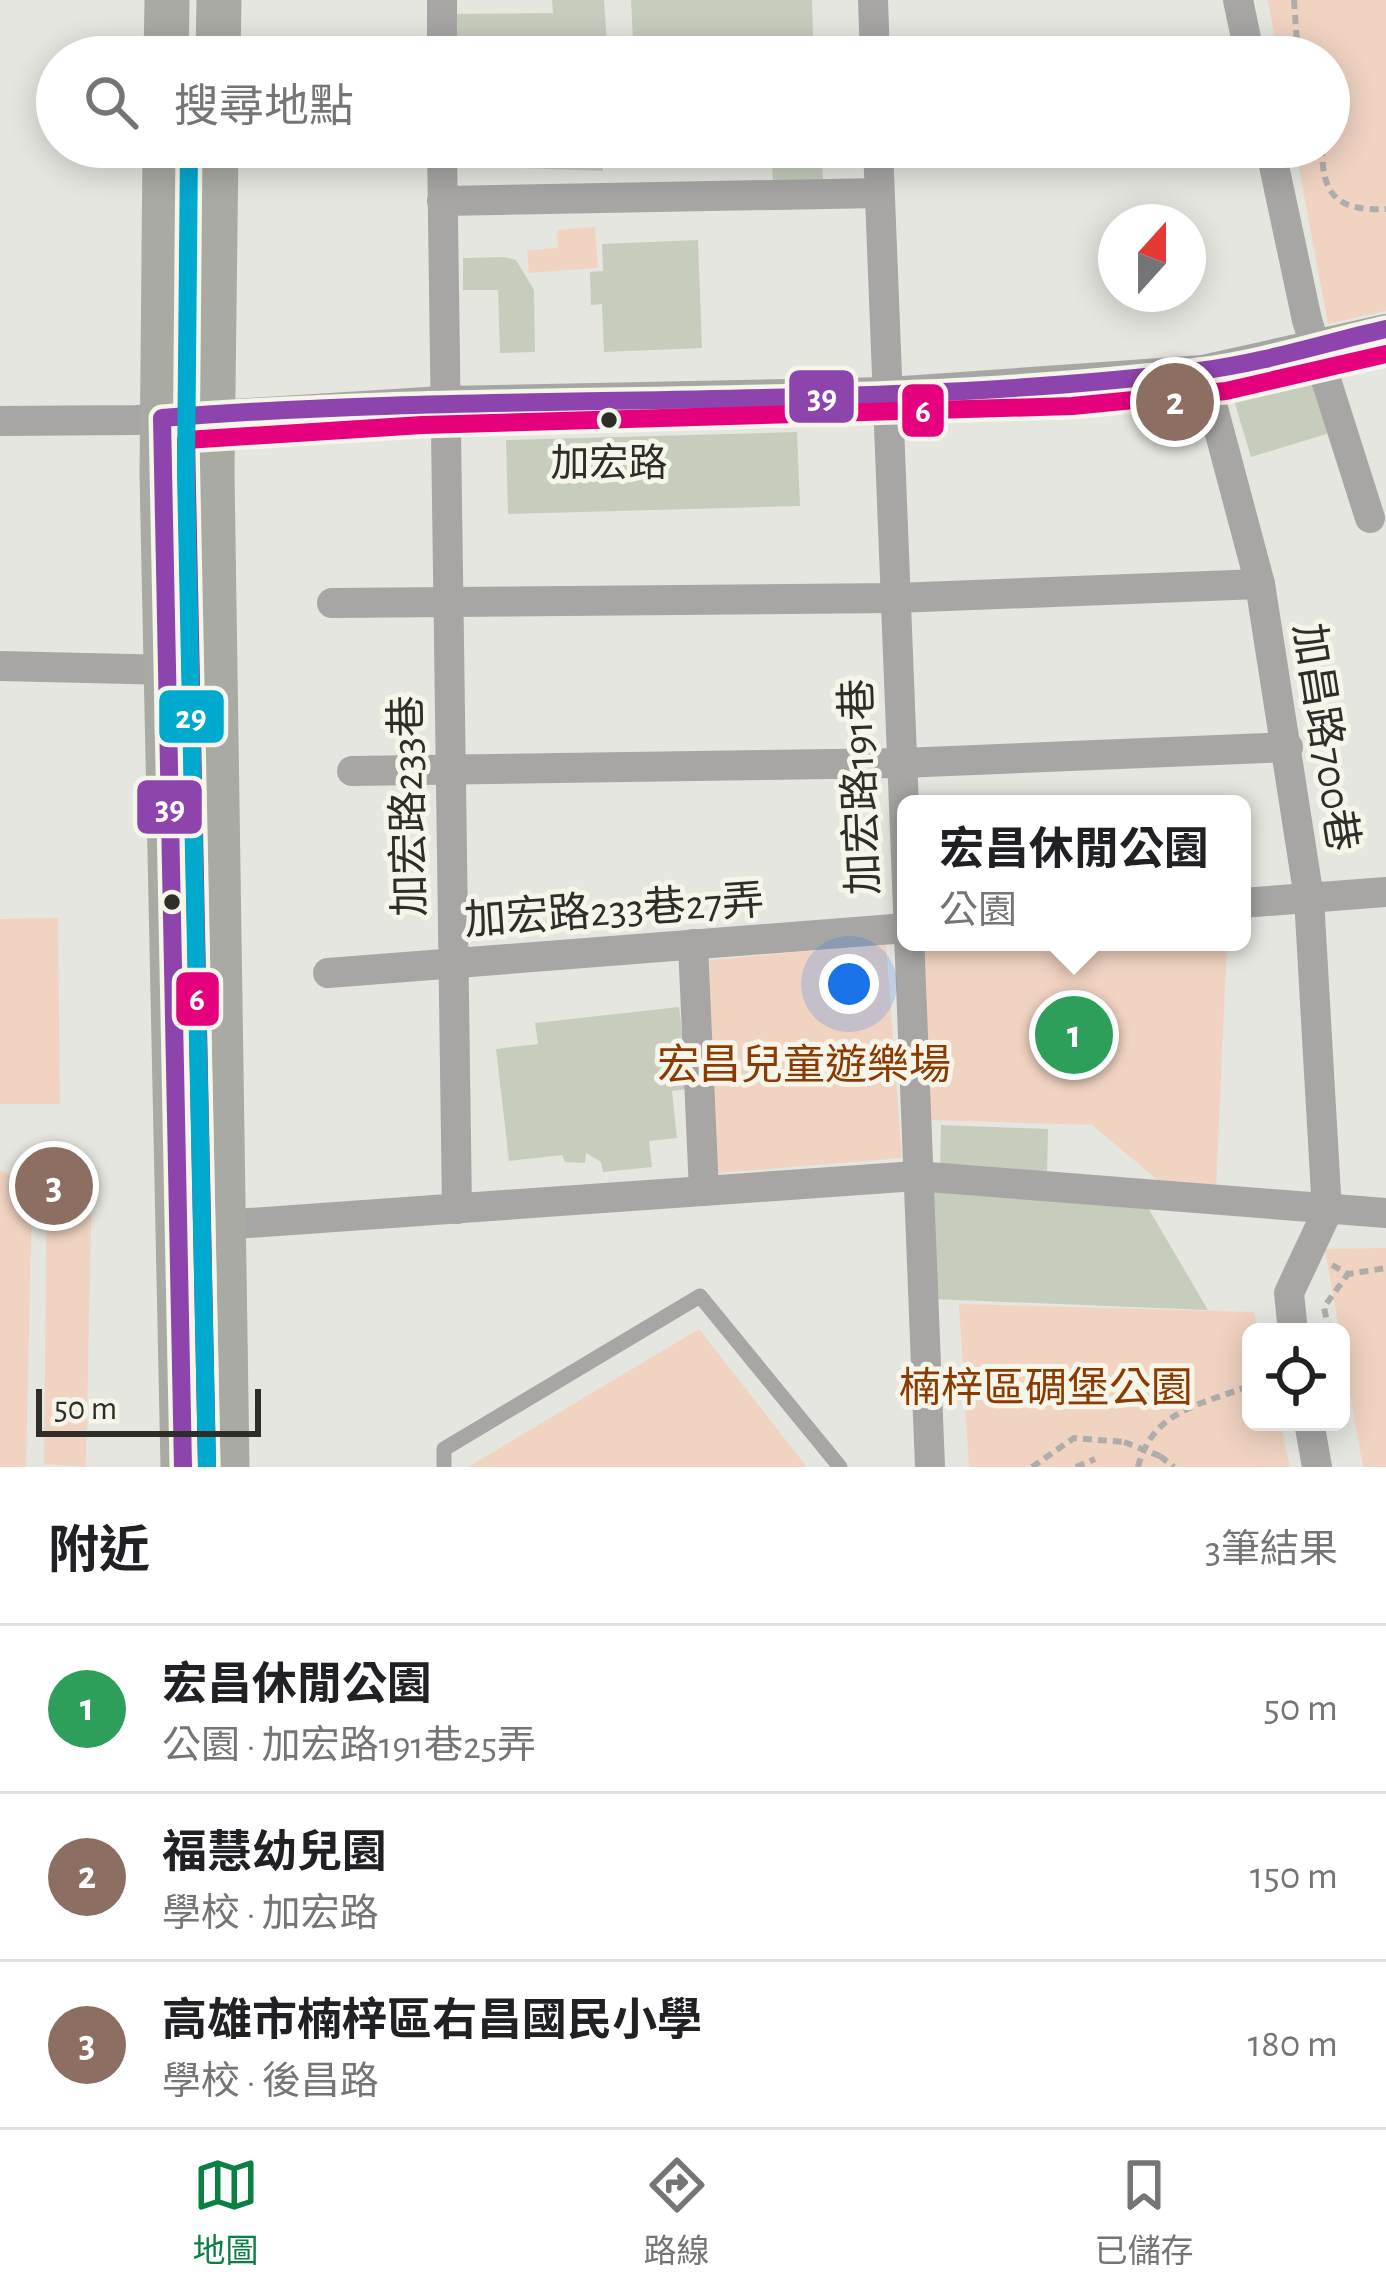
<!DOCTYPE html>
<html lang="zh-TW">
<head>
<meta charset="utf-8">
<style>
  :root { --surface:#fff; --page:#f6f6f6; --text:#202124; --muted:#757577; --line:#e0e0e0; --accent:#0b8043 }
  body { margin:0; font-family:"Alegreya Sans","Noto Sans TC",sans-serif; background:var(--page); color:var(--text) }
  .controls { position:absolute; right:36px; bottom:36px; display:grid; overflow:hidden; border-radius:18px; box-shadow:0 6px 30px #0003 }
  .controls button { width:108px; height:108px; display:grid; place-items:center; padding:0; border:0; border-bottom:3px solid var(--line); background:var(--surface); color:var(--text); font:60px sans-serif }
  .compass { position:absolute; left:1098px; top:204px; width:108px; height:108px; border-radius:50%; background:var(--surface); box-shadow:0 6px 30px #0003; rotate:21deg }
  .scale { position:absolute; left:36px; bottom:30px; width:225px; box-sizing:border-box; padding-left:12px; border:6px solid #2e2d29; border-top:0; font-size:33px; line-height:42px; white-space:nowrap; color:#2e2d29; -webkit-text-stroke:9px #f6f5ea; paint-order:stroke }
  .you { position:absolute; left:849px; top:984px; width:42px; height:42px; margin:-30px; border:9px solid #fff; border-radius:50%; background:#1a73e8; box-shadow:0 0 0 18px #1a73e833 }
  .badge { display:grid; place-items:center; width:78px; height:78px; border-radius:50%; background:var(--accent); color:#fff; font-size:39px; font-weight:700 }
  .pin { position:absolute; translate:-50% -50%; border:6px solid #fff; box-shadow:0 3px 12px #0006 }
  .popup { position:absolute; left:897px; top:795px; width:354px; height:156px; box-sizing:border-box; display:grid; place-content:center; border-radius:18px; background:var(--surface); filter:drop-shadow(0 3px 9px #0005); font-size:39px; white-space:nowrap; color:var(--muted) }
  .popup b { font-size:45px; color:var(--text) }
  .popup::after { content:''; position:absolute; left:50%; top:100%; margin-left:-24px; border:24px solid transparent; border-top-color:var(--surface) }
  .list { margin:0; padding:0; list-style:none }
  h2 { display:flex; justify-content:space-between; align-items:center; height:156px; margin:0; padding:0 48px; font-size:51px }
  h2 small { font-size:39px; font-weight:400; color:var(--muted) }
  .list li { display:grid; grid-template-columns:78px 1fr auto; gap:36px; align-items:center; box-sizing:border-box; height:168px; padding:0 48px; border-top:3px solid var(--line) }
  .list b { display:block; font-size:45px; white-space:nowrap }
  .list p { margin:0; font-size:39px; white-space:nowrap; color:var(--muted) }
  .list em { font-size:39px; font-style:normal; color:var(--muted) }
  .icon { flex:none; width:66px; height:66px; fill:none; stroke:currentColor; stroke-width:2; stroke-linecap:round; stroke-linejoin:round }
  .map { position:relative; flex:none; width:1386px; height:1467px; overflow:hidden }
  .search { position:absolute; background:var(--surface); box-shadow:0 6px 30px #0003; left:36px; right:36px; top:36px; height:132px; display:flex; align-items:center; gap:30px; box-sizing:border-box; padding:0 42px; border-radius:66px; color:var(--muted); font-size:45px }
  .sheet { height:660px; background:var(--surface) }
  nav { display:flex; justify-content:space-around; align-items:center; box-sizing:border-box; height:168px; border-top:3px solid var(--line); background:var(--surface); font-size:33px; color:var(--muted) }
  nav a { display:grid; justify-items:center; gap:6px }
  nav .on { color:var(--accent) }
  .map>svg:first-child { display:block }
</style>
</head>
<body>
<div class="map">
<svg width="1386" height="1467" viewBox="0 0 1386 1467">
  <rect width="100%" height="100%" fill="#e6e6e0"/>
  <g fill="#f1d3c2">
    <path d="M1268 0H1386V311L1328 324 1295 147H1329V57H1278Z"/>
    <path d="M595 227 598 268 529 273 527 250 558 248 557 230Z"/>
    <path d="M58 918 60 1104H0V919Z"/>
    <path d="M1054 942H1227L1216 1190 1167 1188 1092 1125 928 1120 921 950Z"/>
    <path d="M886 944 902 1158 718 1173 709 960Z"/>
    <path d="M0 1170 16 1179 32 1202 26 1467H0Z"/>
    <path d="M47 1174 92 1175 86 1467 44 1464Z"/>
    <path d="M1386 1248V1467H1363L1325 1249Z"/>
    <path d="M959 1304 1254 1312 1259 1332H1251V1422H1280L1290 1467H969Z"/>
    <path d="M699 1329 807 1467H468Z"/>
  </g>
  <g fill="#c6cdbd">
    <path d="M552 0H604L608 57H450V14L553 13Z"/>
    <path d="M631 0H812L813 36 633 42Z"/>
    <path d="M815 43 816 57H672L671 54Z"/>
    <path d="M491 147H601L603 171 491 167Z"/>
    <path d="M771 147H821L823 179 773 181Z"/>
    <path d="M698 240 702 348 604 352 602 304 591 305 590 272 603 271 602 244Z"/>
    <path d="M504 257 516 260 534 290 535 352 500 353 498 290H463V258Z"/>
    <path d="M1315 372 1333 432 1251 457 1233 397Z"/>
    <path d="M797 432 800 506 508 514 506 440Z"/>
    <path d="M679 1007 689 1089 672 1091 677 1138 649 1141 652 1167 603 1172 601 1162 586 1153 585 1163 565 1162 562 1155 509 1161 496 1049 538 1044 535 1023Z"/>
    <path d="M941 1125 1048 1129 1047 1178 940 1174Z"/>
    <path d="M930 1188 1147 1206 1208 1310 933 1299Z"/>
  </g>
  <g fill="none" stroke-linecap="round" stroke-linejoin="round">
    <g stroke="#aeadaa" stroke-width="6" stroke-dasharray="9 6" stroke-linecap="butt">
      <path d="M1294 0 1298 57"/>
      <path d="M1322 147C1322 196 1337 211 1386 209"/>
      <path d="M1332 1265 1348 1274 1386 1268"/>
      <path d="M1329 1332 1324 1307 1348 1274"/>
      <path d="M1160 1456 1174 1467"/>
      <path d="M1032 1467 1074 1438 1124 1442"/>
      <path d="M1076 1467 1095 1459"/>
      <path d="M1138 1467C1153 1409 1202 1405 1251 1385"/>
    </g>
    <path stroke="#a7a6a4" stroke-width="15" d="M444 1467V1449L700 1296 840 1467"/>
    <g stroke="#a7a6a4" stroke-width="30">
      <path d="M442 0V57"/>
      <path d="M873 0 875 57"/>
      <path d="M1238 0 1250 57"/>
      <path d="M442 147 457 1209"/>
      <path d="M878 147 930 1467"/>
      <path d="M1270 147 1307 320 1370 518"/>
      <path d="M442 201 879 193"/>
      <path d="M1203 370 1260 584 1309 898 1327 1212 1289 1293 1293 1332"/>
      <path d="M0 421 136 420 442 401 889 392 1203 370 1386 329"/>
      <path d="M332 603 896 598 1260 584"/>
      <path d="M0 666 215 671"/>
      <path d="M352 771 901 763 1288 747"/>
      <path d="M1242 903 1386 892"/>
      <path d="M693 944 704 1191"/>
      <path d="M328 973 906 928"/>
      <path d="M207 1226 916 1176 1386 1213"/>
      <path d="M1309 1422 1317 1467"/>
    </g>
    <g stroke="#aaaaa4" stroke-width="45">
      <path d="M166 57 167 0"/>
      <path d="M218 57 219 0"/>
      <path d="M165 147 162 474 183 1467"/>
      <path d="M216 147 212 472 227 1467"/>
    </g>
    <path stroke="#aeadaa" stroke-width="6" stroke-dasharray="9 6" stroke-linecap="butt" d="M1124 1442 1160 1456"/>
    <g stroke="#f6f5ea" stroke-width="27">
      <path id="bus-1" d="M183 1467 162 418C507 390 856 413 1199 371 1263 363 1324 343 1386 329"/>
    </g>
    <g stroke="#f6f5ea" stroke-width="27">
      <path id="bus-2" d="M207 1467 186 440 422 425 1072 406 1226 391 1386 354"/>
    </g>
    <g stroke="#f6f5ea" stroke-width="27">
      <path id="bus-3" d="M189 147 186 474 207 1466"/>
    </g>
    <use href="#bus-1" stroke="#8e44ad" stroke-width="18"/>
    <use href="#bus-2" stroke="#e5007d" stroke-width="18"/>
    <use href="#bus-3" stroke="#00a9ce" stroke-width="18"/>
  </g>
  <g fill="#2e2d29" stroke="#f6f5ea" stroke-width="4.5">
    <circle cx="609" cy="420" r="10"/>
    <circle cx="172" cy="902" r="10"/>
  </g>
  <g text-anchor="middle" stroke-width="10" stroke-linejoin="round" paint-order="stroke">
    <g font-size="39" fill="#2e2d29" stroke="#f6f5ea">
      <text x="609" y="476">加宏路</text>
    </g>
    <g font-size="42" fill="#2e2d29" stroke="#f6f5ea">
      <text transform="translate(1327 737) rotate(81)" y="15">加昌路700巷</text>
      <text transform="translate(859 787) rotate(-92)" y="15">加宏路191巷</text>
      <text transform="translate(407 806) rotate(-91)" y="15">加宏路233巷</text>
      <text transform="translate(614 909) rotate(-4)" y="15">加宏路233巷27弄</text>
    </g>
    <g font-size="42" fill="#8c3a02" stroke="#f6f5ea">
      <text x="804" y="1079">宏昌兒童遊樂場</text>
      <text x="1046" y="1402">楠梓區碉堡公園</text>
    </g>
  </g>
  <g stroke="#f6f5ea" stroke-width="4.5">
    <rect x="787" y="368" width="69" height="57" rx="12" fill="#8e44ad"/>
    <rect x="900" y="382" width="46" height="57" rx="12" fill="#e5007d"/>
    <rect x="157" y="688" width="69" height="57" rx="12" fill="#00a9ce"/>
    <rect x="135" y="778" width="69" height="58" rx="12" fill="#8e44ad"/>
    <rect x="174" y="970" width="47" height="58" rx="12" fill="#e5007d"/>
  </g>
  <g font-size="33" text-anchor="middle" font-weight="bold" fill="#fff">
    <text x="822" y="408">39</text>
    <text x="923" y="422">6</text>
    <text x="191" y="728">29</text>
    <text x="170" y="819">39</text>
    <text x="197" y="1010">6</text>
  </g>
</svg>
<div class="controls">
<button><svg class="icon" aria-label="locate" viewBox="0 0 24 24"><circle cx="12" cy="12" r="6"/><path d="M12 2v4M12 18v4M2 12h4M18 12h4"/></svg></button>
</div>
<svg class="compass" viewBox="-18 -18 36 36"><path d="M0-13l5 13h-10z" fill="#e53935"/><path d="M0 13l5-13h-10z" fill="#757577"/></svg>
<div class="scale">50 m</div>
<div class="you"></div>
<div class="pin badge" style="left:1074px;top:1035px;background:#2e9e5b">1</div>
<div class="popup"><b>宏昌休閒公園</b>公園</div>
<div class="pin badge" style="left:1175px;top:402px;background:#8d6e63">2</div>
<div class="pin badge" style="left:54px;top:1186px;background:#8d6e63">3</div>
<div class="search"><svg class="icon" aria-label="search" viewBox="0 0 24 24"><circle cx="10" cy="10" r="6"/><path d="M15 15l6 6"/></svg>搜尋地點</div>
</div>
<section class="sheet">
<h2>附近<small>3筆結果</small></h2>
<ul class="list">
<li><span class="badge" style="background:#2e9e5b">1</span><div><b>宏昌休閒公園</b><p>公園 · 加宏路191巷25弄</p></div><em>50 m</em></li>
<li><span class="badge" style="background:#8d6e63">2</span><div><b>福慧幼兒園</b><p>學校 · 加宏路</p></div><em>150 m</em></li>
<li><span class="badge" style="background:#8d6e63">3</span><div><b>高雄市楠梓區右昌國民小學</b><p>學校 · 後昌路</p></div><em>180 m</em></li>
</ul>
</section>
<nav>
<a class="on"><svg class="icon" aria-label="map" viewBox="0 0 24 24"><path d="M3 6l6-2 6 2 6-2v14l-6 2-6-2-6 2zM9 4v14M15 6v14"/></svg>地圖</a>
<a><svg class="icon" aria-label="directions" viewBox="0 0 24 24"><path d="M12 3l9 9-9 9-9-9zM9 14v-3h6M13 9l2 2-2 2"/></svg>路線</a>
<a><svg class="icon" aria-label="saved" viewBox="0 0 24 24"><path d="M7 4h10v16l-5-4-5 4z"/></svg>已儲存</a>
</nav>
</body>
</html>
